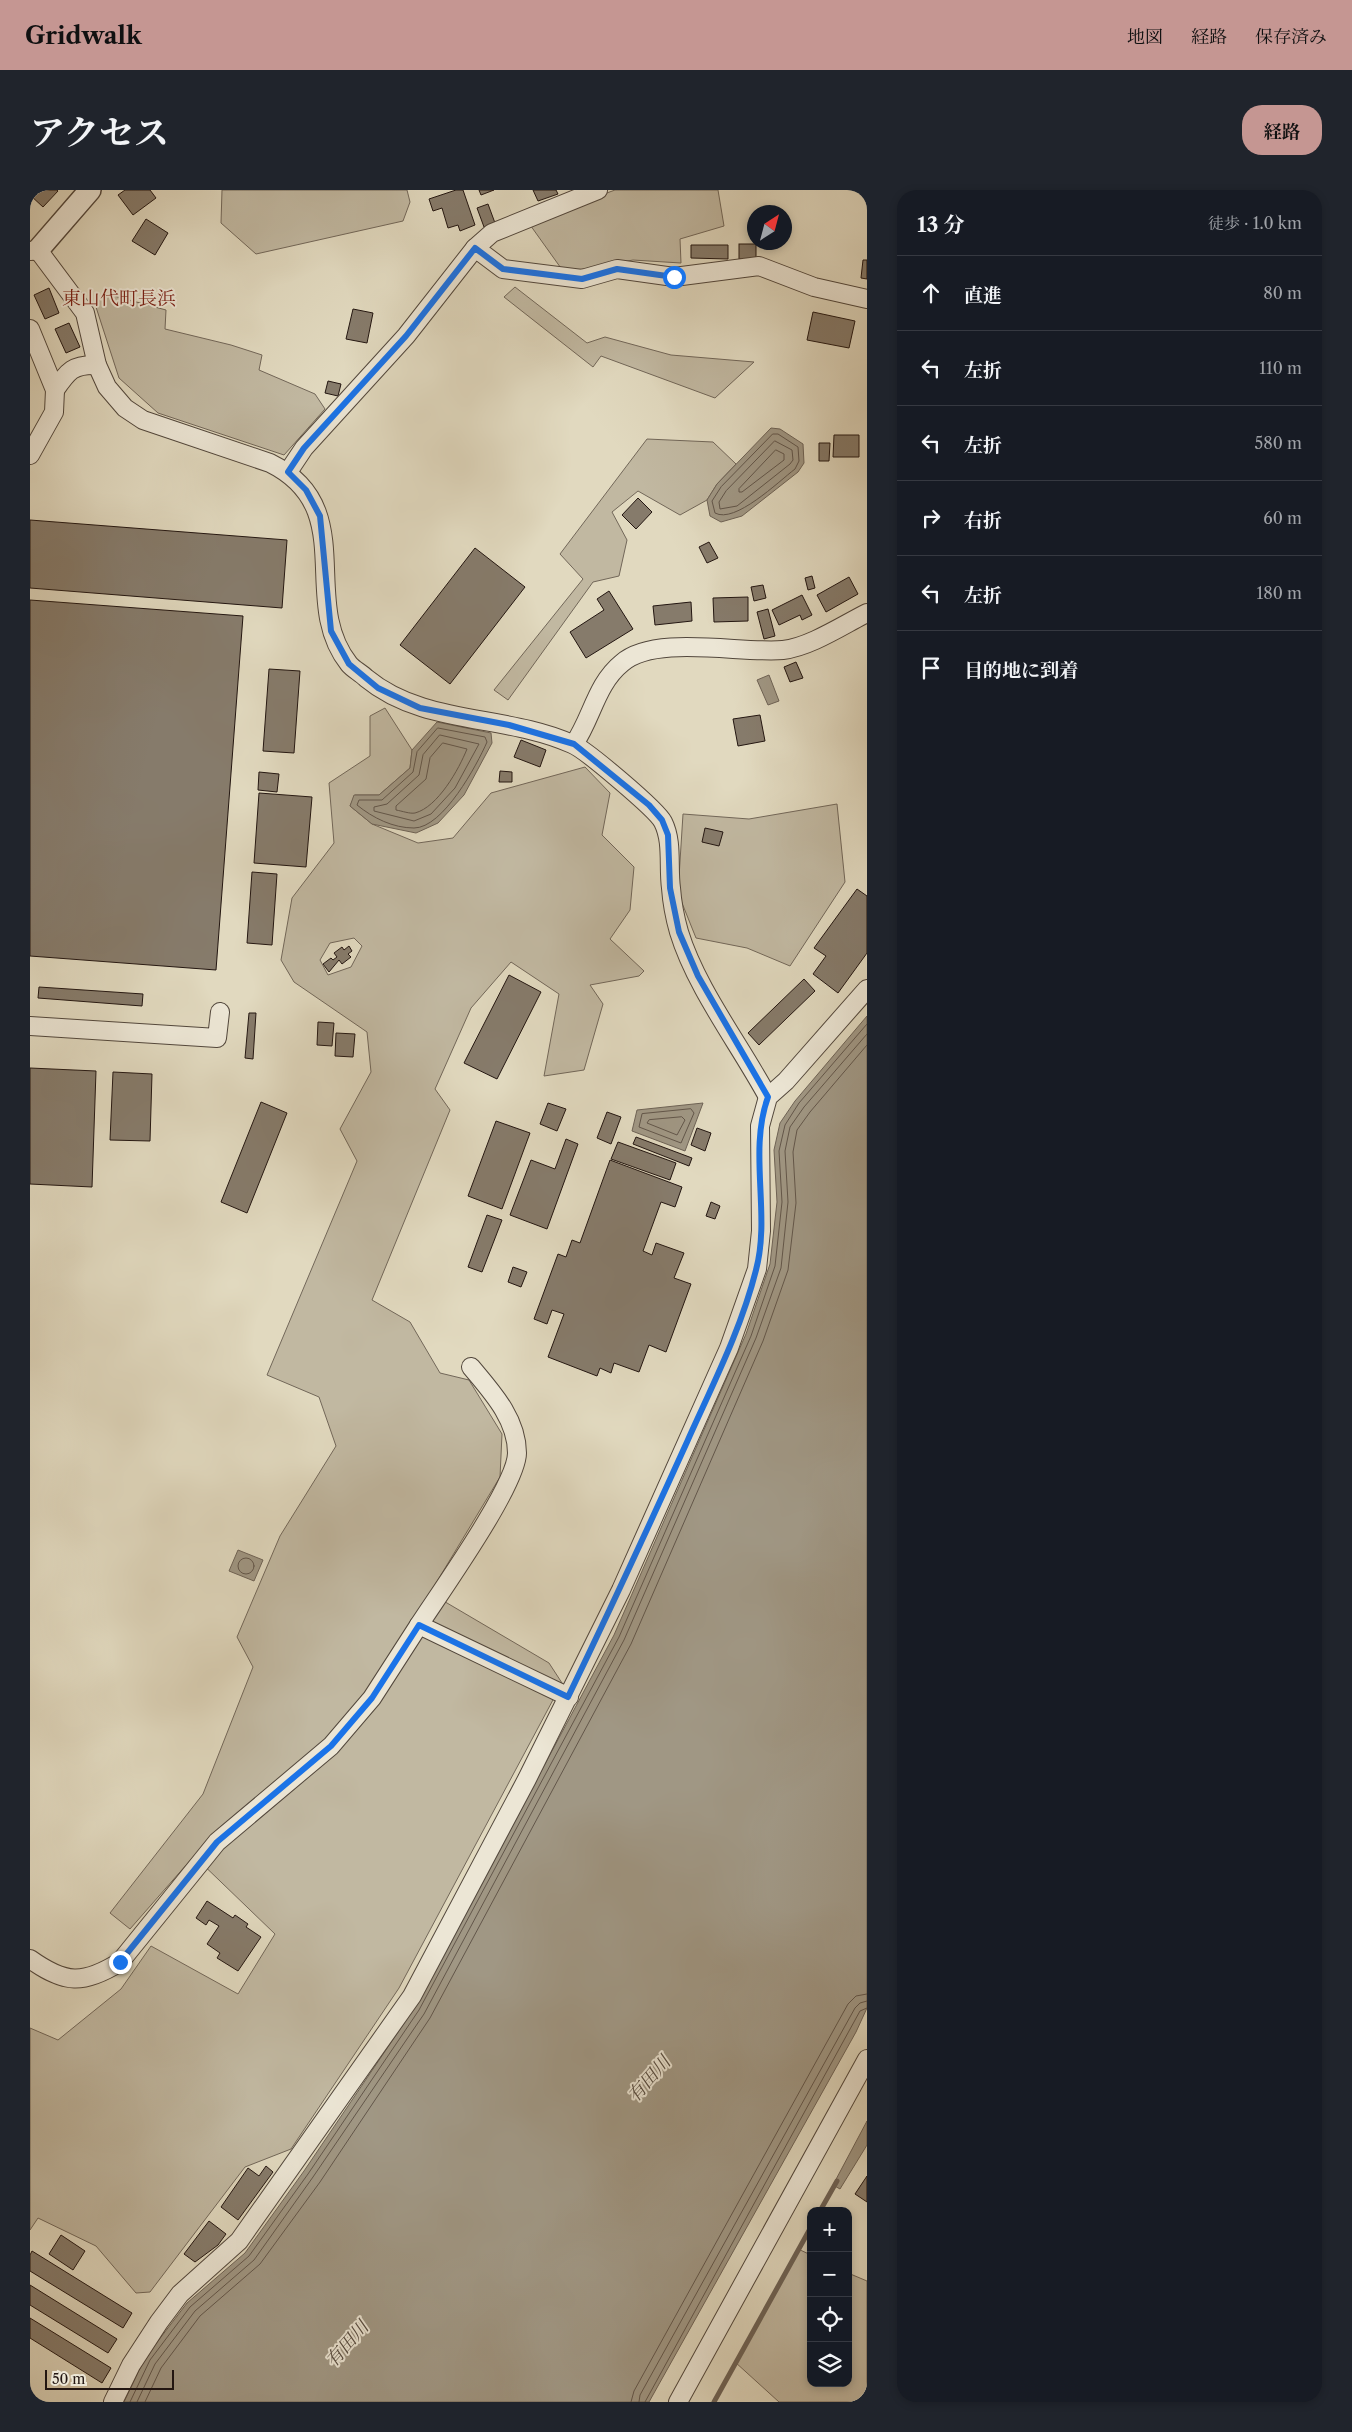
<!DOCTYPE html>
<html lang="ja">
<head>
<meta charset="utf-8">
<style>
  :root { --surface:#171b24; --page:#20242c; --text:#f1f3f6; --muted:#9ea1a6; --line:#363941; --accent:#c59692 }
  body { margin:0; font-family:"Libre Caslon Text","Noto Serif JP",serif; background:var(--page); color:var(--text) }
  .controls { position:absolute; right:15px; bottom:15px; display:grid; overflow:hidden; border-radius:10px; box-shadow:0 2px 8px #0003 }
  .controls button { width:45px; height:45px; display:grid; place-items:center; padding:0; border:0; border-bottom:1px solid var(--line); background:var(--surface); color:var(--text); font:25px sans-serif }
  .compass { position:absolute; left:717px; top:15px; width:45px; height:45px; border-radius:50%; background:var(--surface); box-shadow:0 2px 8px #0003; rotate:36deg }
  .scale { position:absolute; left:15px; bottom:12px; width:129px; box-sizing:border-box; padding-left:5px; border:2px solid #231611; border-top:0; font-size:14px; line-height:18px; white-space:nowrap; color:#231611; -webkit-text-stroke:4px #ece6d5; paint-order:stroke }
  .stop { position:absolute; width:15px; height:15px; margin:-11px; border:4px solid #1a73e8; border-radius:50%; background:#fff }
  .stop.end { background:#1a73e8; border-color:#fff; box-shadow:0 1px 5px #0008 }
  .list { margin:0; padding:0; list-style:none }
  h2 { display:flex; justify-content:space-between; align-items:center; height:65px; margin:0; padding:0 20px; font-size:21px }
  h2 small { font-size:16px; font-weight:400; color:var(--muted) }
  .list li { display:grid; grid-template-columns:32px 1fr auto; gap:15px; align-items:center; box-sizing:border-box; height:75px; padding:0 20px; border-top:1px solid var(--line) }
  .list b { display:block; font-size:19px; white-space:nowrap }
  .list em { font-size:16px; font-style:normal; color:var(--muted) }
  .icon { flex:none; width:28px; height:28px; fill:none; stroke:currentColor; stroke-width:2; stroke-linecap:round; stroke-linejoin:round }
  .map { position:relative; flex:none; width:837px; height:2212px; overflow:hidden; border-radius:20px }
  header { display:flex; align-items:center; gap:30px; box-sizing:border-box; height:70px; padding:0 25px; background:var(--accent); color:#111 }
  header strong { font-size:24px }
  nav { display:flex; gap:28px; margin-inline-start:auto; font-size:18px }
  .intro { display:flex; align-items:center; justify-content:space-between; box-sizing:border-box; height:120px; padding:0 30px }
  h1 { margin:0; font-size:35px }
  .button { padding:12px 22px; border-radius:20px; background:var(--accent); color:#111; font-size:18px; font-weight:700 }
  main { display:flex; gap:30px; padding:0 30px }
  aside { flex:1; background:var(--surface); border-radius:20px; box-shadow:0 2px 8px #0003 }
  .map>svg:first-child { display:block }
</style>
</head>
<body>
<header>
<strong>Gridwalk</strong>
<nav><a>地図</a><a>経路</a><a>保存済み</a></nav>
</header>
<div class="intro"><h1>アクセス</h1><a class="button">経路</a></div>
<main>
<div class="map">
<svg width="837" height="2212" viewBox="0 0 837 2212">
  <rect width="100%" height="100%" fill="#e1d9bf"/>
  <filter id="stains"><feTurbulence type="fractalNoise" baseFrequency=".004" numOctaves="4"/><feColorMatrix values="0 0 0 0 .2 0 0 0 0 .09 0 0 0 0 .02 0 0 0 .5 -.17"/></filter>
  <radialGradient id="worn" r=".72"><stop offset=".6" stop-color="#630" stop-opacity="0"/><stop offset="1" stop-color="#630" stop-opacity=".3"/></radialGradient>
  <g fill="#c1b8a1" stroke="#726759" fill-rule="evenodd">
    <path d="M192 0H377L380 12 373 31 226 64 191 33Z"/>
    <path d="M585 0H688L694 36 650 49 651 73 603 70 554 79 533 81 498 32Z"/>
    <path d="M485 97 557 153 575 147 641 165 724 172 685 208 571 166 563 177 474 107Z"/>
    <path d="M73 103 136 120 135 139 201 155 232 165 229 180 285 204 295 219 254 265 128 223 89 188 65 114Z"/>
    <path d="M617 249 683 252 706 274 687 294 677 310 650 325 608 301 582 322 597 350 589 386 563 392 478 510 464 500 553 389 530 364Z"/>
    <path d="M355 518 382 560 380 578 349 605H325L320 616 342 634 388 653 423 648 461 603 555 577 580 603 572 645 604 677 600 720 580 749 614 781 609 786 560 795 573 814 554 880 514 886 529 804 481 772 441 818 405 899 420 920 342 1110 380 1132 410 1183 439 1190 472 1244 470 1287 400 1403 519 1473 532 1493 369 1798 261 1959 215 1977 120 2102 106 2103 66 2056 8 2028 0 2040V1838L28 1850 91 1799 121 1756 208 1804 245 1744 164 1666 100 1739 80 1723 173 1604 223 1477 207 1447 250 1346 306 1256 289 1207 237 1185 327 971 310 939 341 882 337 842 264 792 251 770 262 708 304 653 299 593 340 566V526ZM324 748 332 756 321 777 298 785 290 770 300 753Z"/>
    <path d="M807 614 815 692 760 776 717 758 666 748 648 703 653 624 719 629Z"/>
    <path d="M768 2059 781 2065V2193H818V2083L837 2091V2212H749L705 2172Z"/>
  </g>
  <g fill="#a09784" stroke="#6e6356">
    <path d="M741 238 750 239 773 254 774 273 768 282 712 326 691 332 680 326 677 310 687 294Z"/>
    <path d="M739 485 749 511 738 515 727 490Z"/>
    <path d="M407 532 461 543 462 553 434 605 408 633 386 643 342 634 320 616 324 605H349L380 578 382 560Z"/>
    <path d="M837 826V1818L826 1842 619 2212H94L115 2168 157 2113 215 2063 274 1981 385 1817 584 1445 716 1144 740 1074 747 1012 744 960 750 933 765 911Z"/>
    <path d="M673 913 655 961 602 941 607 920Z"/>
    <path d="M208 1360 233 1370 224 1391 199 1381Z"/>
    <path d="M837 1931V1955L810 1999 803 1995Z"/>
  </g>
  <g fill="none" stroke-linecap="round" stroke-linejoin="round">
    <g stroke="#62564a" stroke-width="1">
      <path d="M743 244H748L768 257 769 271 765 279C748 292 705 334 685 323L682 311 691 297Z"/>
      <path d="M745 251 762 260 763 270 760 274 707 316 690 319 689 312 696 301Z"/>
      <path d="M746 260 754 264V270L712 302H709V299Z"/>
      <path d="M408 538 455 547 457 552C447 575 413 638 384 638 363 638 343 628 327 615L329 610H352L383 582 387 562Z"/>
      <path d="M410 545 449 554 425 598 401 624 384 631 344 621V617L357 614 389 585 393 565Z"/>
      <path d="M413 553 437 559C429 579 408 617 385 623 380 624 372 621 366 620V616L396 589 400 568Z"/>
      <path d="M661 919 664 923 651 953 609 937 612 924Z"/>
      <path d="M652 927 655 930 647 945 617 933 619 930Z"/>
      <circle cx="216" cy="1376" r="8"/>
      <path d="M100 2212 120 2170 160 2117 219 2066 278 1984 389 1820 589 1447 721 1146 745 1076 752 1012 749 961 755 935 769 913 837 834"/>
      <path d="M107 2212 125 2174 165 2121 224 2070 283 1987 394 1824 594 1450 726 1148 751 1078 758 1012 755 961 760 937 774 917 837 844"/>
      <path d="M115 2212 131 2178 170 2126 230 2074 290 1992 400 1828 601 1454 733 1151 758 1080 766 1013 763 962 767 940 780 922 837 855"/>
      <path d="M601 2212 604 2201 818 1814 826 1806 837 1804"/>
      <path d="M609 2212 610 2205 825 1818 830 1813 837 1811"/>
      <path d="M615 2212 830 1821 837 1818"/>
    </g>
    <g stroke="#6e6356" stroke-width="5">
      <path d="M790 2021 807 1991"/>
      <path d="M684 2212 781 2037"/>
    </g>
  </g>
  <g fill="#867b6b" stroke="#231611">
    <path d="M0 0H27L28 1 13 17 0 5Z"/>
    <path d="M95 0H120L126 8 103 25 88 5Z"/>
    <path d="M426 0H433L445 35 430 41 428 35 418 38 412 18 403 21 399 9Z"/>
    <path d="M449 0H464L451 5Z"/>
    <path d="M503 0H526L528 4 508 11Z"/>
    <path d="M458 14 465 33 454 37 447 18Z"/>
    <path d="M116 29 138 43 125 65 102 51Z"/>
    <rect x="709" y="54" width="17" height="15"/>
    <path d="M661 55H698V69L661 68Z"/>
    <path d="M833 70H837V89L831 88Z"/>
    <path d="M19 98 29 123 15 129 4 105Z"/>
    <path d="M323 119 343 123 337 153 316 149Z"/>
    <path d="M783 122 825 131 819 158 777 150Z"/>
    <path d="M39 133 50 157 36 163 25 139Z"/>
    <path d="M298 191 311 194 308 206 295 203Z"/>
    <path d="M804 245H829V267H803Z"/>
    <path d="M789 253H800L799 271H789Z"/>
    <path d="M608 308 622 322 606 339 592 325Z"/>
    <path d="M0 330 257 350 252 418 0 398Z"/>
    <path d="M679 352 688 368 677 373 669 357Z"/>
    <path d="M445 358 495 397 420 494 370 455Z"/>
    <path d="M782 386 785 398 778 400 775 388Z"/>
    <path d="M819 387 828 404 796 422 787 405Z"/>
    <path d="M733 395 736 408 724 411 721 397Z"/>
    <path d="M579 401 603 439 556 468 540 442 574 420 567 409Z"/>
    <path d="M772 405 782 425 772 430 770 425 749 435 742 420Z"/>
    <path d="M718 407V431L684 432 683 408Z"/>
    <path d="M0 410 213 426 186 780 0 766Z"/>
    <path d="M661 412 662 431 625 435 623 416Z"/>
    <path d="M738 419 745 446 734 449 727 422Z"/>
    <path d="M766 472 773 488 760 492 754 477Z"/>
    <path d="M239 479 270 481 264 563 233 561Z"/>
    <path d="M730 525 735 551 708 556 703 529Z"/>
    <path d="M491 550 516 560 510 577 484 567Z"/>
    <path d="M470 581 482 582V592H469Z"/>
    <path d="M229 582 249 584 247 602 228 600Z"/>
    <path d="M229 603 282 607 276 677 224 673Z"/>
    <path d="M675 638 693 642 689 656 672 652Z"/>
    <path d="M222 682 247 684 242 755 217 753Z"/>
    <path d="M827 699 837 706V763L808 803 783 784 796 766 784 758Z"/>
    <path d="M319 756 322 761 318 764 321 767 312 774 309 770 299 782 293 774 301 768 303 770 307 767 304 763 312 757 314 760Z"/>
    <path d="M479 785 511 802 467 889 434 873Z"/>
    <path d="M774 789 785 801 729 855 718 843Z"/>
    <path d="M9 797 113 804 112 816 8 808Z"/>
    <path d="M219 823H226L223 869 215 868Z"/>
    <path d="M288 832 304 833 302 856 287 855Z"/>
    <path d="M306 843 325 844 323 867 305 866Z"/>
    <path d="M0 878 66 881 62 997 0 994Z"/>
    <path d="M83 882 122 884 120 951 80 950Z"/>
    <path d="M231 912 257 923 217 1023 191 1012Z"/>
    <path d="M518 913 536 919 527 941 510 934Z"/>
    <path d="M577 922 591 927 581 954 567 948Z"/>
    <path d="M466 931 500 943 472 1019 438 1006Z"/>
    <path d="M667 938 681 943 675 961 661 955Z"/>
    <path d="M606 947 662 968 659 976 603 954Z"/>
    <path d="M536 949 548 954 517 1039 480 1025 501 970 525 979Z"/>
    <path d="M588 952 646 973 640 990 581 969Z"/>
    <path d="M580 970 652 997 645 1017 631 1012 613 1061 622 1065 626 1053 654 1063 644 1088 661 1094 636 1162 619 1155 609 1182 584 1173 581 1183 570 1178 567 1186 518 1167 534 1124 522 1120 517 1134 504 1129 528 1064 536 1067 542 1050 550 1053Z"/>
    <path d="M681 1012 690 1016 685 1029 676 1026Z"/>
    <path d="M457 1025 472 1030 452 1082 438 1077Z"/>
    <path d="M483 1077 497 1082 491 1097 478 1092Z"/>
    <path d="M177 1711 203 1728 205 1725 218 1734 216 1737 231 1747 208 1781 187 1768 190 1763 177 1754 189 1736 179 1730 176 1735 166 1728Z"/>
    <path d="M236 1976 243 1982 208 2030 191 2017 218 1978 229 1986Z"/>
    <path d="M837 1986V2012L825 2004Z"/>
    <path d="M179 2031 196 2044 188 2055 165 2072 154 2064Z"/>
    <path d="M31 2045 55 2061 43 2080 19 2064Z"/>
    <path d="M2 2061 102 2123 93 2138 0 2081V2065Z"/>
    <path d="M0 2095 87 2149 78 2163 0 2115Z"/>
    <path d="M0 2128 81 2178 72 2193 0 2148Z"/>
  </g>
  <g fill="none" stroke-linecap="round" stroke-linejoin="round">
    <g stroke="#52473c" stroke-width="20">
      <g id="minor">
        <path d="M445 58 473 79 552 89 587 79 644 87 729 76 784 97 837 109"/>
        <path d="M0 61 8 60 55 123 67 175 77 197 95 218 113 230 240 273C331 318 268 410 319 474 323 479 331 483 336 488 394 536 476 524 542 554 555 559 627 620 633 632 643 652 638 676 641 698 642 712 645 728 649 742 666 798 710 855 738 907"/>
        <path d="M0 139 25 200 24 222 0 265"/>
        <path d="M25 200C38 181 43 174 67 175"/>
        <path d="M258 282 274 258 376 146 445 58 462 43 568 0"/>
        <path d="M544 554C562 528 566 494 592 473 625 444 712 464 753 460 780 457 813 435 837 423"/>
        <path d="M0 836 187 848 190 822"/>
        <path d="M389 1435C409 1404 487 1295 487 1263 487 1229 462 1202 441 1177"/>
        <path d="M0 1769C35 1794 53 1795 90 1772L187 1652 301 1556 342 1508 389 1435 539 1507"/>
        <path d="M83 2212 101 2175 129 2132 150 2104 209 2051 382 1806 497 1589 591 1400 699 1158 727 1079 731 1041 730 936 738 907 756 891 837 799"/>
        <path d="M648 2212 837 1869"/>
      </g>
    </g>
    <g stroke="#52473c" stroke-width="24">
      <path id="tertiary" d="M8 60 60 0"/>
    </g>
    <use href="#minor" stroke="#ece6d5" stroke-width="18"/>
    <use href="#tertiary" stroke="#ece6d5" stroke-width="21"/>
  </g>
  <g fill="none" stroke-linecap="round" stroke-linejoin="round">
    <path stroke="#1a73e8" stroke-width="6" d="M90 1772 187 1652 301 1556 342 1508 389 1435 538 1507C579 1422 618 1338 657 1252 682 1196 711 1140 726 1080 741 1024 718 962 738 907L668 786 649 742 640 698 638 645 632 630 619 615 544 554 479 535 390 518 348 498 319 474 301 441 290 326 276 300 258 282 274 258 376 146 445 58 473 79 552 89 587 79 644 87"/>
  </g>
  <g text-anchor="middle" stroke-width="4" stroke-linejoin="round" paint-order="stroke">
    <g font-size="18" font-style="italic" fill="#554a3f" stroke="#ece6d5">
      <text transform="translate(619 1889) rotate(-49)" y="6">有田川</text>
      <text transform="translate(317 2154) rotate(-49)" y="6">有田川</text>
    </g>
    <g font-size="19" fill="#7a1f14" stroke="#ece6d5">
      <text x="89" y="115">東山代町長浜</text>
    </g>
  </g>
  <rect width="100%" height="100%" filter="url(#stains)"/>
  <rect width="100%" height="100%" fill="url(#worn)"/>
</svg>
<div class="controls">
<button>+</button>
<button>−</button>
<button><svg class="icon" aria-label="locate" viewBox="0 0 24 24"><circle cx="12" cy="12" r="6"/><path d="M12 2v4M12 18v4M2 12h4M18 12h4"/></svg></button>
<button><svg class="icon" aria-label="layers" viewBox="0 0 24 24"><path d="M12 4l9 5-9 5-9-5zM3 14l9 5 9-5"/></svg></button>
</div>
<svg class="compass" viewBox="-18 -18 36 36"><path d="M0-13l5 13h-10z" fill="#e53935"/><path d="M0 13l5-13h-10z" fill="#9ea1a6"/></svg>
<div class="scale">50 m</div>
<div class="stop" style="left:644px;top:87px"></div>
<div class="stop end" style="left:90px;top:1772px"></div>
</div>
<aside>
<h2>13 分<small>徒歩 · 1.0 km</small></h2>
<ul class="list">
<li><svg class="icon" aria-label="ahead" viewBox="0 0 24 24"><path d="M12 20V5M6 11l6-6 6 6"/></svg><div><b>直進</b></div><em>80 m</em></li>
<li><svg class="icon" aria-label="left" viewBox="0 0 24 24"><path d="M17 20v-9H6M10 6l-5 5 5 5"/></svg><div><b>左折</b></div><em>110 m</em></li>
<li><svg class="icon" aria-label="left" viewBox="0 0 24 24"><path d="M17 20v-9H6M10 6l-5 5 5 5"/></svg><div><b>左折</b></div><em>580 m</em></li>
<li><svg class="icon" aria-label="right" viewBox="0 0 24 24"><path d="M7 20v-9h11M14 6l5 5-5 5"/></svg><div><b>右折</b></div><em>60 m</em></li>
<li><svg class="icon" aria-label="left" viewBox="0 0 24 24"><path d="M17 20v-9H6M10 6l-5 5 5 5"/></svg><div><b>左折</b></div><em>180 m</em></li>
<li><svg class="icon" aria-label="arrive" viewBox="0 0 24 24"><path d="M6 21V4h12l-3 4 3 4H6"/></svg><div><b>目的地に到着</b></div></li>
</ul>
</aside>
</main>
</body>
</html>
